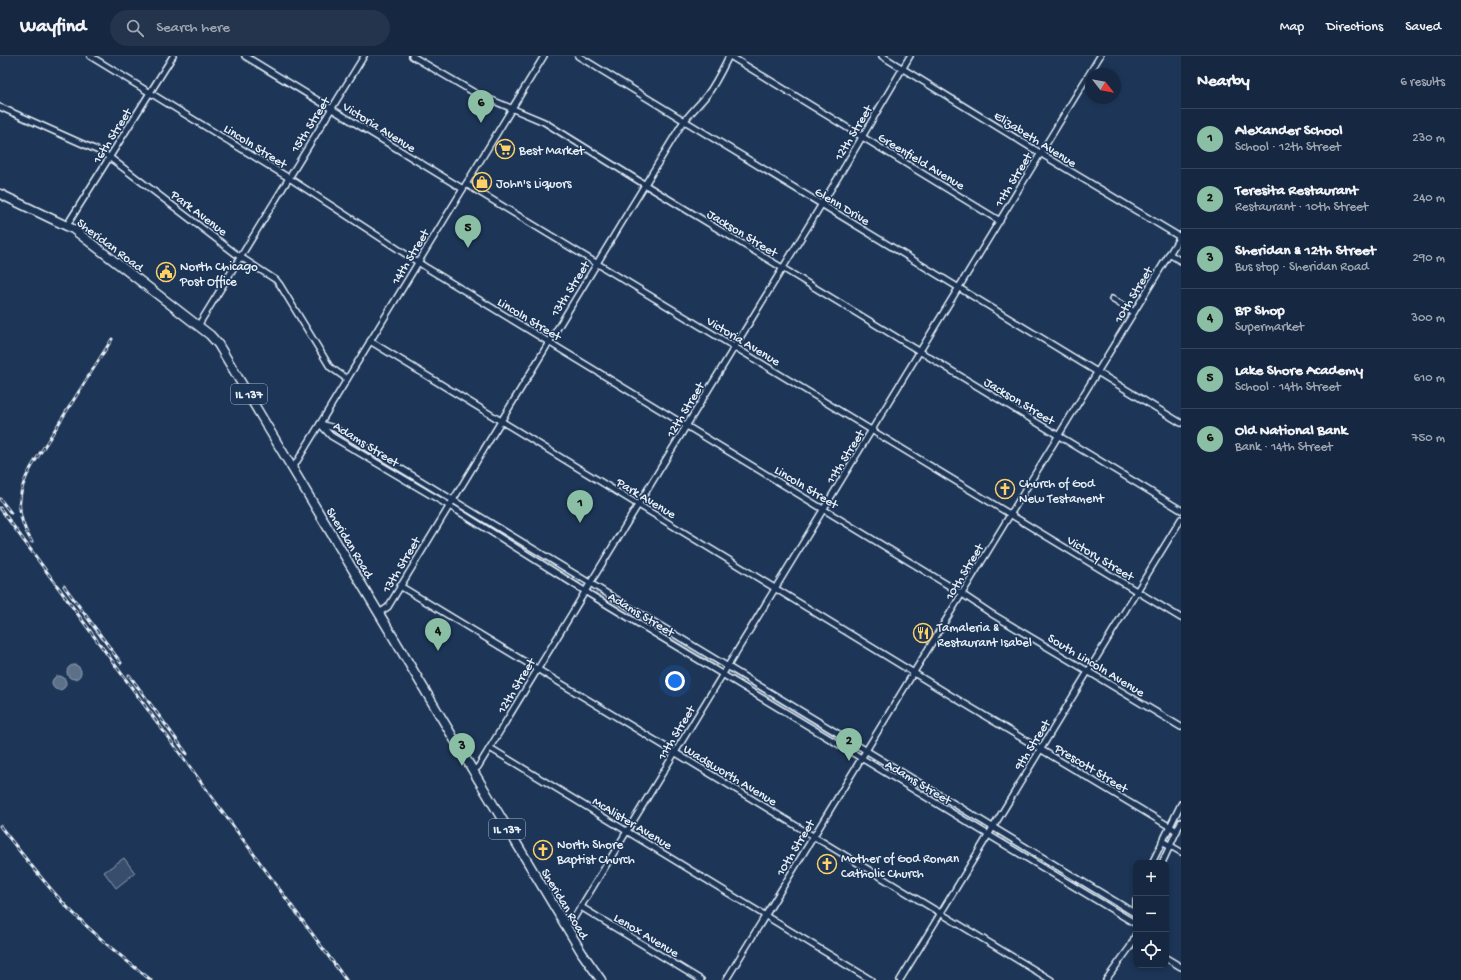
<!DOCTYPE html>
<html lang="en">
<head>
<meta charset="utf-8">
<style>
  :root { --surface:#162841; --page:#23344c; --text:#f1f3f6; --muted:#9ea6b1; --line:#35445a; --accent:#8abfa5 }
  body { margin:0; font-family:"Gochi Hand",sans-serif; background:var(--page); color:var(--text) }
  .controls { position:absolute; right:12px; bottom:12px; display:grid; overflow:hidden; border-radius:8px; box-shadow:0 2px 6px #0003 }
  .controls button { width:36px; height:36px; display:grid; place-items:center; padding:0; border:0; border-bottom:1px solid var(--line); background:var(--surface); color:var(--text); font:20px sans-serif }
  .compass { position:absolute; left:1085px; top:12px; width:36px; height:36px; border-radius:50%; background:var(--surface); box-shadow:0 2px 6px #0003; rotate:121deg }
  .you { position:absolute; left:675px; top:625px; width:14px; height:14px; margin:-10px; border:3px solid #fff; border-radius:50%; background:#1a73e8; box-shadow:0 0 0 6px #1a73e833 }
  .badge { display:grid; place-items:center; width:26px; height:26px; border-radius:50%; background:var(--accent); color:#111; font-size:13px; font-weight:700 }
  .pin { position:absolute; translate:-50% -33px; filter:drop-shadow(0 1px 2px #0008) }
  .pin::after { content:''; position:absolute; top:21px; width:14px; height:12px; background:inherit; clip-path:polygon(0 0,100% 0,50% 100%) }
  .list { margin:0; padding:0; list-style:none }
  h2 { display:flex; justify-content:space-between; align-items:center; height:52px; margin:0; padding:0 16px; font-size:17px }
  h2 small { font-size:13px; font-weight:400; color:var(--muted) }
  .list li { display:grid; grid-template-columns:26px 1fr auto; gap:12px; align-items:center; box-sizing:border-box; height:60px; padding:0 16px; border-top:1px solid var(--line) }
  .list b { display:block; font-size:15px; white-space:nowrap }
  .list p { margin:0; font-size:13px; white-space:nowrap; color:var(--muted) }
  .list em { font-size:13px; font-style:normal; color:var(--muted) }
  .icon { flex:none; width:22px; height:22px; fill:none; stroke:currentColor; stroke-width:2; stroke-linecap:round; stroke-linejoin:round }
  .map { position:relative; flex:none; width:1181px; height:924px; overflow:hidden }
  header { display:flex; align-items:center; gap:24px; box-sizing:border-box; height:56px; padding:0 20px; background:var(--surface); border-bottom:1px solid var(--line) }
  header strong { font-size:19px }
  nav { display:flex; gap:22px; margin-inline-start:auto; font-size:14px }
  .search { width:280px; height:36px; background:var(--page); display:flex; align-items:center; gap:10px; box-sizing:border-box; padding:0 14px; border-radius:22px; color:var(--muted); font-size:15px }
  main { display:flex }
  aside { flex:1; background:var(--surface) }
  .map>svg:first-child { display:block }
</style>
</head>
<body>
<header>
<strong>Wayfind</strong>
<div class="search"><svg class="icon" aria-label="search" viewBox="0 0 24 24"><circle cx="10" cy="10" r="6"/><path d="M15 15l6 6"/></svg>Search here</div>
<nav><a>Map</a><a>Directions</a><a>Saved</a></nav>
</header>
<main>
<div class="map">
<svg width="1181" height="924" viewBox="0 0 1181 924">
  <rect width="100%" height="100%" fill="#1d3557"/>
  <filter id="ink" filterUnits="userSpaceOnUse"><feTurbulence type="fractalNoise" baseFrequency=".025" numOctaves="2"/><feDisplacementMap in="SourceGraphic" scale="8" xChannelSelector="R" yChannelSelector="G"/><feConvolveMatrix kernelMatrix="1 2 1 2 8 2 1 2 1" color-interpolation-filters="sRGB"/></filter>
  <g filter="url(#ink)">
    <g fill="#374d6c" stroke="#909fb2">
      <path d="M333 374 442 440V442H441L333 377 331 375Z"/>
      <path d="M460 451 579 524 580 526H577L459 454Z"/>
      <path d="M598 535 717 608V610L596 538V536Z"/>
      <path d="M734 619 854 692 855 693 853 694 734 621Z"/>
      <path d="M872 703H873L982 768 983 771 981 772 872 706Z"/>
      <path d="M998 779H999L1124 854 1125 856 1123 857 998 782Z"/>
      <path d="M124 802 135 817 116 832 104 816Z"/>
    </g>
    <g fill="#5d7089" stroke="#95a4b5">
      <circle cx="74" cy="616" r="7"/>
      <circle cx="59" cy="627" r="7"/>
    </g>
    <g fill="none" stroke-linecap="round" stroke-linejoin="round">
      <g stroke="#e8f1f8" stroke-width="8">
        <g id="minor">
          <path d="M90 0 289 122 427 212 956 534 992 558 1181 671"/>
          <path d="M245 0 463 133"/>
          <path d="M412 0 475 37 544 66 639 125 1181 454"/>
          <path d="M578 0 1181 367"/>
          <path d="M730 0 1000 165"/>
          <path d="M882 0 1040 97 1180 181"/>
          <path d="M0 51 101 96 109 101 236 198 276 224 280 229 330 311 347 323"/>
          <path d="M466 128 1181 562"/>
          <path d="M67 169 173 0"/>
          <path d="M1169 198 1181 205"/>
          <path d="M1112 243 1134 256"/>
          <path d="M198 270 364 0"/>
          <path d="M370 285 950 639 1177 775"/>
          <path d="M320 368 331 380 458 455 591 539 853 697 1136 868"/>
          <path d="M321 368 334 372 1136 858"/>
          <path d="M293 412 544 0"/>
          <path d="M400 530 1051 924"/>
          <path d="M379 557 388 551 680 71C688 59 698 50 707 39 716 27 722 14 729 0"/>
          <path d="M490 692 871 924"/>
          <path d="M473 715 478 711 842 115 910 0"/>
          <path d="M1162 785 1181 796"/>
          <path d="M1152 807 1181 748"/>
          <path d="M1162 807 1181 766"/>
          <path d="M1136 845V849"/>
          <path d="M581 851 701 924"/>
          <path d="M565 870 574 862 1100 0"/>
          <path d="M1166 902 1181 911"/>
          <path d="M726 924 1181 179"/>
          <path d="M900 924 1181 463"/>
          <path d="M1106 924 1130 891 1136 878"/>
        </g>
      </g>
      <g stroke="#e8f1f8" stroke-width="11">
        <path id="highway" d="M0 138 73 173 210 279 218 288 582 897 601 924"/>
      </g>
      <use href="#minor" stroke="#1d3557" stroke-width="5"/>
      <use href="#highway" stroke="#1d3557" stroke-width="8"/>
      <g stroke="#e8f1f8" stroke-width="3">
        <g id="rail">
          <path d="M0 443 11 457"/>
          <path d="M0 452 346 924"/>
          <path d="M32 486C15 459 16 437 32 410L112 283"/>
          <path d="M64 530 121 607"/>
          <path d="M129 619 187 698"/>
          <path d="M0 770C22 798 43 826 68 852 94 878 122 902 151 924"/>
        </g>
      </g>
      <use href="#rail" stroke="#1d3557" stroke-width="1.5" stroke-dasharray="4.5" stroke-linecap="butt"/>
    </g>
  </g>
  <defs>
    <g id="supermarket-ring" transform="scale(1)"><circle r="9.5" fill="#1d3557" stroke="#ffd166" stroke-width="1.5"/><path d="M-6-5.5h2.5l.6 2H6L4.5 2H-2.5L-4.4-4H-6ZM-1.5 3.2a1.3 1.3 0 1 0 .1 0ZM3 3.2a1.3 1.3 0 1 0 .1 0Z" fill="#ffd166"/></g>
    <g id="shop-ring" transform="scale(1)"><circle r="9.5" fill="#1d3557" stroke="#ffd166" stroke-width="1.5"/><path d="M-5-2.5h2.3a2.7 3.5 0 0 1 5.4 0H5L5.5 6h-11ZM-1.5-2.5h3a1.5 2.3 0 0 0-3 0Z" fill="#ffd166"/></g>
    <g id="civic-ring" transform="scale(1)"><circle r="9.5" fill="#1d3557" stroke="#ffd166" stroke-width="1.5"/><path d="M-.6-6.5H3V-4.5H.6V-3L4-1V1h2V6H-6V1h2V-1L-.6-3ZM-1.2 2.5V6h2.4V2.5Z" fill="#ffd166"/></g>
    <g id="church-ring" transform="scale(1)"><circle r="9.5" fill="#1d3557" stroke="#ffd166" stroke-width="1.5"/><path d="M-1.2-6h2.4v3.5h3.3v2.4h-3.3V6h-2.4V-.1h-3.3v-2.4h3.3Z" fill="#ffd166"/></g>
    <g id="restaurant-ring" transform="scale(1)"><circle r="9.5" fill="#1d3557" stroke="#ffd166" stroke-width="1.5"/><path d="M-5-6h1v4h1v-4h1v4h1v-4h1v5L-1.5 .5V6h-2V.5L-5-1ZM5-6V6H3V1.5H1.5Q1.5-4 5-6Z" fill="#ffd166"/></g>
  </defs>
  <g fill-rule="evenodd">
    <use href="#supermarket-ring" x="505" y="93"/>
    <use href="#shop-ring" x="482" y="126"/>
    <use href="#civic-ring" x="166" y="216"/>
    <use href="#church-ring" x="1005" y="433"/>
    <use href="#restaurant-ring" x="923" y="577"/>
    <use href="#church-ring" x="543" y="794"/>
    <use href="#church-ring" x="827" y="808"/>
  </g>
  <g text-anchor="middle" stroke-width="3" stroke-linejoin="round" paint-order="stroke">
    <g fill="#1d3557" stroke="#abb9c8" stroke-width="1">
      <rect x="231" y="328" width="36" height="20" rx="3"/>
      <rect x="489" y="763" width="36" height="20" rx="3"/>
    </g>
    <g font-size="12" font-weight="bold" fill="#e8f1f8">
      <text x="249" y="342">IL 137</text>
      <text x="507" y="777">IL 137</text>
    </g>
    <g font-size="13" fill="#e8f1f8" stroke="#1d3557">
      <text transform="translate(309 68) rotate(-58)" y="5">15th Street</text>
      <text transform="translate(380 70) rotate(32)" y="5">Victoria Avenue</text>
      <text transform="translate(852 76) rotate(-59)" y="5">12th Street</text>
      <text transform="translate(111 79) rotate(-58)" y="5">16th Street</text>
      <text transform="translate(1036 82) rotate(32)" y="5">Elizabeth Avenue</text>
      <text transform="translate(256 89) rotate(32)" y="5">Lincoln Street</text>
      <text transform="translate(922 104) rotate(31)" y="5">Greenfield Avenue</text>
      <text transform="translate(1012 123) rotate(-59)" y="5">11th Street</text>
      <text transform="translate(843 149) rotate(31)" y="5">Glenn Drive</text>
      <text transform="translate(200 156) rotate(37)" y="5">Park Avenue</text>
      <text transform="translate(743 176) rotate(31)" y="5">Jackson Street</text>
      <text transform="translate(111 188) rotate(37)" y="5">Sheridan Road</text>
      <text transform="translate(409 200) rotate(-59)" y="5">14th Street</text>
      <text transform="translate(569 232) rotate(-58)" y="5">13th Street</text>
      <text transform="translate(1132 238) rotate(-59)" y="5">10th Street</text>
      <text transform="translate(530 262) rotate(31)" y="5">Lincoln Street</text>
      <text transform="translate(744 284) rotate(31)" y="5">Victoria Avenue</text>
      <text transform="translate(1020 344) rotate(31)" y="5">Jackson Street</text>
      <text transform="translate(684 353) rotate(-59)" y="5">12th Street</text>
      <text transform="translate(367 387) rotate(32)" y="5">Adams Street</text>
      <text transform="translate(844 400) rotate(-58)" y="5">11th Street</text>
      <text transform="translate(807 430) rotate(31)" y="5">Lincoln Street</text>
      <text transform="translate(647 441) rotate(31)" y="5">Park Avenue</text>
      <text transform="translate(351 486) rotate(59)" y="5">Sheridan Road</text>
      <text transform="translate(1101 501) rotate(31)" y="5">Victory Street</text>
      <text transform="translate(400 508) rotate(-59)" y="5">13th Street</text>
      <text transform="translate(963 515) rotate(-59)" y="5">10th Street</text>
      <text transform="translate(642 557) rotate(31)" y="5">Adams Street</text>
      <text transform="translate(1097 608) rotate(31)" y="5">South Lincoln Avenue</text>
      <text transform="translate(515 629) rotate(-59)" y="5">12th Street</text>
      <text transform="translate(675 676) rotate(-59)" y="5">11th Street</text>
      <text transform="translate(1031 688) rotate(-58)" y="5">9th Street</text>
      <text transform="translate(1092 711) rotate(31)" y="5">Prescott Street</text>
      <text transform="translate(731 718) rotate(31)" y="5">Wadsworth Avenue</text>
      <text transform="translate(919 725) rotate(31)" y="5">Adams Street</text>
      <text transform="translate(633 766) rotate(31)" y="5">McAlister Avenue</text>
      <text transform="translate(794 791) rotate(-59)" y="5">10th Street</text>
      <text transform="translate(566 847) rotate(59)" y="5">Sheridan Road</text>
      <text transform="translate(647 878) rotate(31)" y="5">Lenox Avenue</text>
    </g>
    <g font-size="13" fill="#e8f1f8" stroke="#1d3557" text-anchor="start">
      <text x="519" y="98">Best Market</text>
      <text x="496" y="131">John's Liquors</text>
      <text x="180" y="214">North Chicago<tspan x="180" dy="15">Post Office</tspan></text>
      <text x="1019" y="431">Church of God<tspan x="1019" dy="15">New Testament</tspan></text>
      <text x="937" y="575">Tamaleria &amp;<tspan x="937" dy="15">Restaurant Isabel</tspan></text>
      <text x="557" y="792">North Shore<tspan x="557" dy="15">Baptist Church</tspan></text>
      <text x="841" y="806">Mother of God Roman<tspan x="841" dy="15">Catholic Church</tspan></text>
    </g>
  </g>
</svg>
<div class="controls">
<button>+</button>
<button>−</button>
<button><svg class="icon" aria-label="locate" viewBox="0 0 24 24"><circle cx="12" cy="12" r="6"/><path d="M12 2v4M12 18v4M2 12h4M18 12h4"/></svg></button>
</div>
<svg class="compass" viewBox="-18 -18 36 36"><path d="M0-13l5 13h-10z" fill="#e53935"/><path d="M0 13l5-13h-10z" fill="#9ea6b1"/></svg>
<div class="you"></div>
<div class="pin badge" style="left:580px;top:467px">1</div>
<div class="pin badge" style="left:849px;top:705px">2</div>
<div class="pin badge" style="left:462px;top:710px">3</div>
<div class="pin badge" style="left:438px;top:595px">4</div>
<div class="pin badge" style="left:468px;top:192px">5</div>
<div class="pin badge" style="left:481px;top:67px">6</div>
</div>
<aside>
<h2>Nearby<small>6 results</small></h2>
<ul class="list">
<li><span class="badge">1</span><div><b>Alexander School</b><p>School · 12th Street</p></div><em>230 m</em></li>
<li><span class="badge">2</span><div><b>Teresita Restaurant</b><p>Restaurant · 10th Street</p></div><em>240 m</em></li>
<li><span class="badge">3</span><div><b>Sheridan &amp; 12th Street</b><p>Bus stop · Sheridan Road</p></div><em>290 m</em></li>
<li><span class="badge">4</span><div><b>BP Shop</b><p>Supermarket</p></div><em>300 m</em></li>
<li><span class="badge">5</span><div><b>Lake Shore Academy</b><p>School · 14th Street</p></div><em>610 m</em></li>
<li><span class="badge">6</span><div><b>Old National Bank</b><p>Bank · 14th Street</p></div><em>750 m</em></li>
</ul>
</aside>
</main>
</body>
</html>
